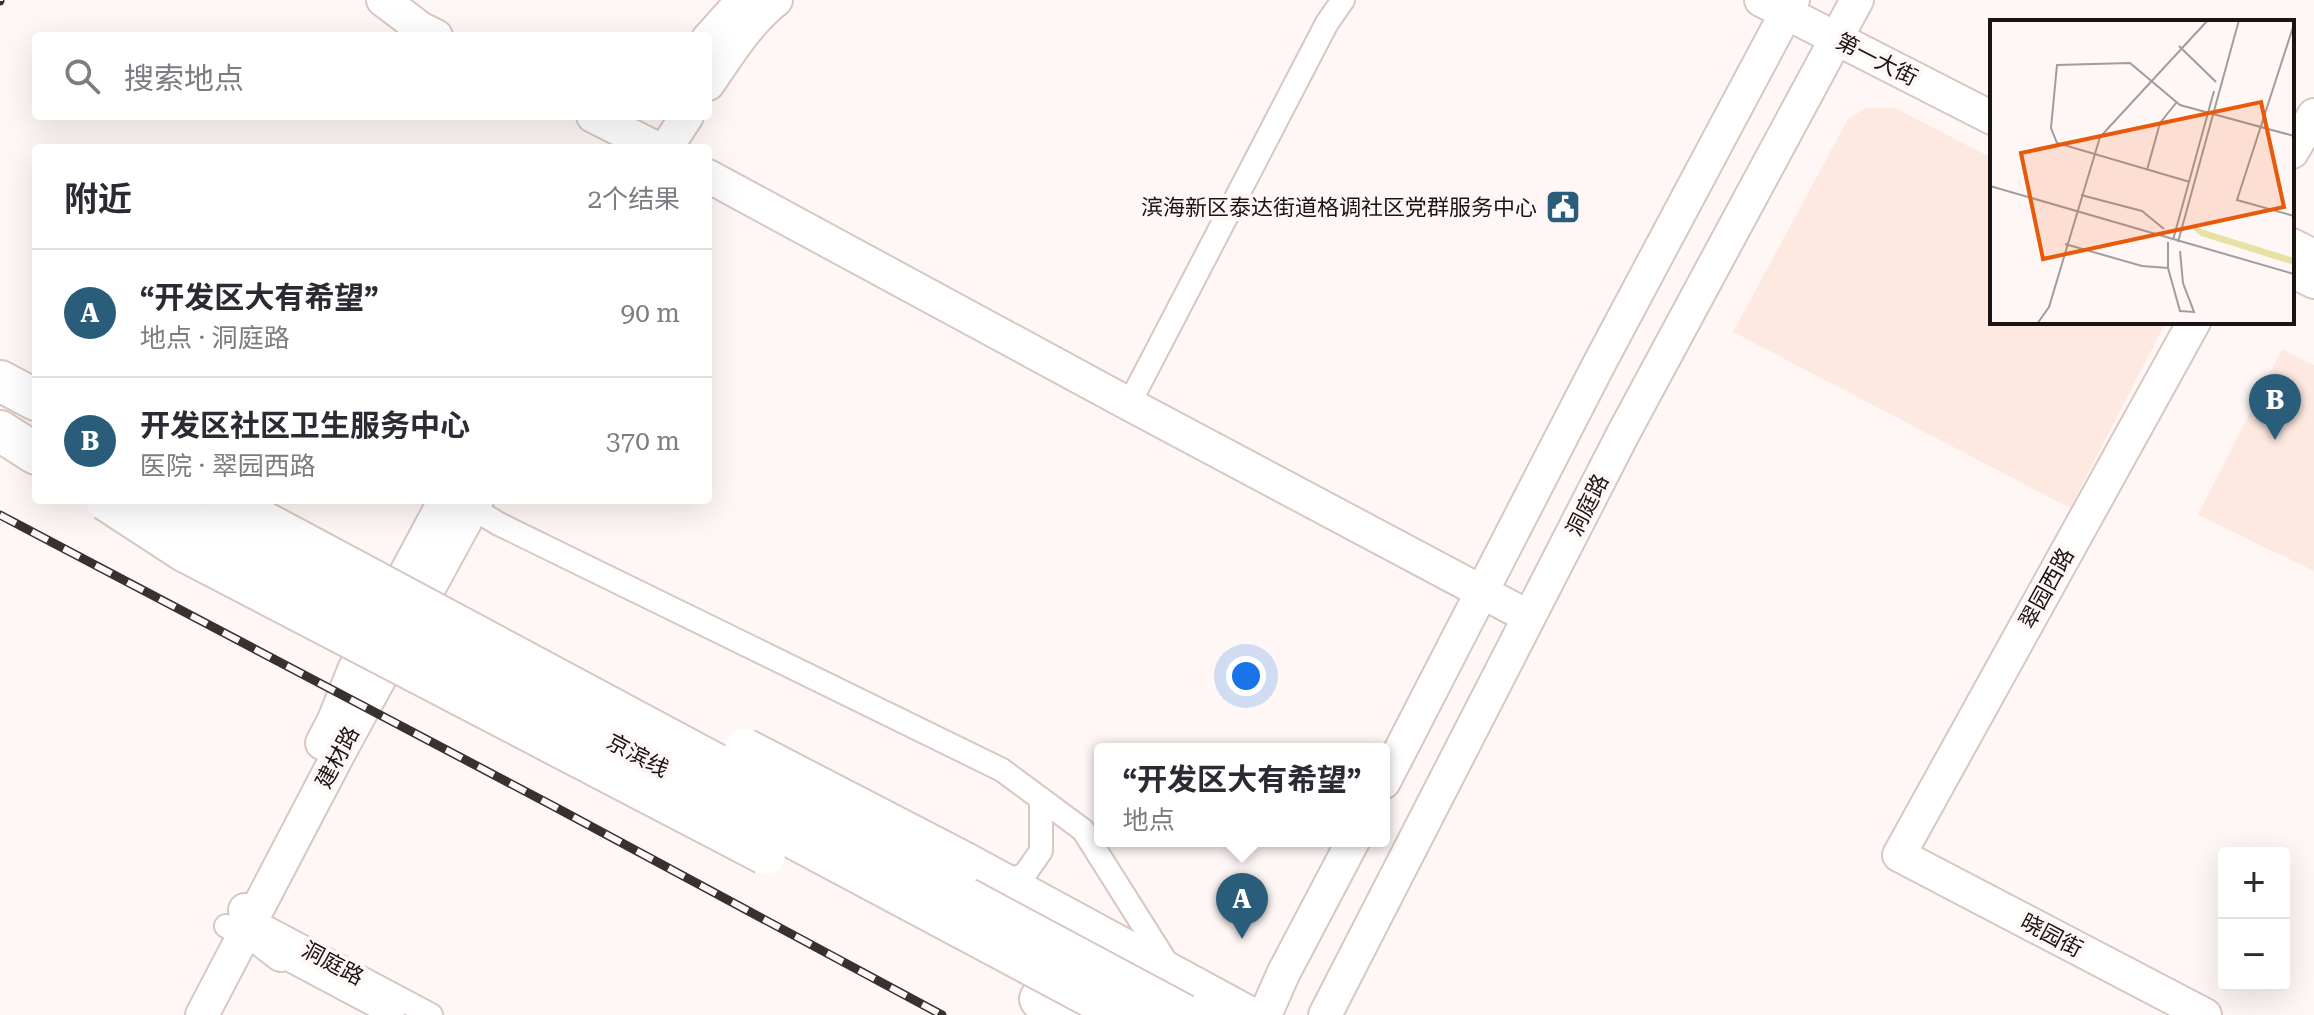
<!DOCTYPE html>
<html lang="zh">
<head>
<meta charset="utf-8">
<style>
  :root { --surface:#fff; --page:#f7f7f7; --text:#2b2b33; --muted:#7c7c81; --line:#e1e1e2; --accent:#2a5d7a }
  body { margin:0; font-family:"Roboto Serif","Noto Sans SC",serif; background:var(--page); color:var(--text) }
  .controls { position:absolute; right:24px; bottom:24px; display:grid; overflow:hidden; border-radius:8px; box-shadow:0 8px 32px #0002 }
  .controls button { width:72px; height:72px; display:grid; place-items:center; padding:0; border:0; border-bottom:2px solid var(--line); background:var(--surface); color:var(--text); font:40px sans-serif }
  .you { position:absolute; left:1246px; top:676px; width:28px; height:28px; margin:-20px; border:6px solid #fff; border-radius:50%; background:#1a73e8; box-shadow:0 0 0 12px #1a73e833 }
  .badge { display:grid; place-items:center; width:52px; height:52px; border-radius:50%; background:var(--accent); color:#fff; font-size:26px; font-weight:700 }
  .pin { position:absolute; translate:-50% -66px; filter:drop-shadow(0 2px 4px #0008) }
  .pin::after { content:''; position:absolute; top:42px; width:28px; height:24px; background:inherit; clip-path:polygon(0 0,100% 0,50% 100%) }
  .popup { position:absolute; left:1094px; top:743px; width:296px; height:104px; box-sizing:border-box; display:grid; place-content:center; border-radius:8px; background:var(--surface); filter:drop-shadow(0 2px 6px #0005); font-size:26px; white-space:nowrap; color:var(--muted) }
  .popup b { font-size:30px; color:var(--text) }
  .popup::after { content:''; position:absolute; left:50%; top:100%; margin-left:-16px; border:16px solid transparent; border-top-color:var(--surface) }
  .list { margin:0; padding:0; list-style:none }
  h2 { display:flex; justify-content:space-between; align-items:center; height:104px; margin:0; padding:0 32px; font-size:34px }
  h2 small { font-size:26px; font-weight:400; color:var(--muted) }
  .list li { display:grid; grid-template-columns:52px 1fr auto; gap:24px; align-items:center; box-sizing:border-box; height:128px; padding:0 32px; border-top:2px solid var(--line) }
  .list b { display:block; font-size:30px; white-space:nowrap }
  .list p { margin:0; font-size:26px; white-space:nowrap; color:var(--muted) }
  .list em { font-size:26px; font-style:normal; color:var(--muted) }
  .icon { flex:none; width:44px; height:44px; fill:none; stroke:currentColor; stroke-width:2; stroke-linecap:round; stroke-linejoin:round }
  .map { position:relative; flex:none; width:2314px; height:1015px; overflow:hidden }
  .search { position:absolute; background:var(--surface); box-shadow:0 8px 32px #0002; left:32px; top:32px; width:680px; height:88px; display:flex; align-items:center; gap:20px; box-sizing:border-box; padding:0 28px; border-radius:8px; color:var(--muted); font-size:30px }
  .panel { position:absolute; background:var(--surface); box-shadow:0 8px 32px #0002; left:32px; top:144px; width:680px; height:360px; border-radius:8px }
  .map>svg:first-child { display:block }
</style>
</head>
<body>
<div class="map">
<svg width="2314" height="1015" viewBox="0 0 2314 1015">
  <rect width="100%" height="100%" fill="#fff7f5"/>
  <g fill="#fee9e1">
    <path d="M1866 108H1895L1992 158V322H2166L2070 508 1733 332 1848 119Z"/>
    <path d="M2282 349 2314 365V571L2198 515Z"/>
  </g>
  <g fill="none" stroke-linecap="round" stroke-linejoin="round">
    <g stroke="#d9c7c1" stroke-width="26">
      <g id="street">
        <path d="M1129 404 1301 73 1327 23 1343 0"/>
        <path d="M472 508 499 524 1002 770 1083 830 1170 968"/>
        <path d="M1004 883 1025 874 1041 851V799"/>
        <path d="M256 922 431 1015"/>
        <path d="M226 926 393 1015"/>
      </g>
    </g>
    <g stroke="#d9c7c1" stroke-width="36">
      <g id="secondary">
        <path d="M383 0 420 28 436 36"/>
        <path d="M1761 0 1992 118"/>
        <path d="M708 39 743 0"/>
        <path d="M708 84C728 55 748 22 776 0"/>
        <path d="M593 116 656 148"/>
        <path d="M666 148 687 116"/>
        <path d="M2292 152 2314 115"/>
        <path d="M708 176 1129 404 1529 617"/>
        <path d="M2292 245 2314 256"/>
        <path d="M2292 271 2314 282"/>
        <path d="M2194 322 1899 855 2205 1015"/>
        <path d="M322 743 334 720 354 670 445 500"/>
        <path d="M1384 782 1598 366 1793 0"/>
        <path d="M245 910C246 930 266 944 281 955"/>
        <path d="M202 1015 339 753 477 500"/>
        <path d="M1265 1015 1284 972 1353 841"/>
        <path d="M1325 1015 1623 434 1857 0"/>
      </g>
    </g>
    <g stroke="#d9c7c1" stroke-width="44">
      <g id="highway">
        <path d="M0 381 36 400"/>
        <path d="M0 431 36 454"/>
        <path d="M965 863 1245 1015"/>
        <path d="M1040 999 1070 1015"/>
      </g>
    </g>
    <use href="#street" stroke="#fff" stroke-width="22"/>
    <use href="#secondary" stroke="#fff" stroke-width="32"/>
    <use href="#highway" stroke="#fff" stroke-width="40"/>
    <g stroke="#37312f" stroke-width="9">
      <g id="rail">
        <path d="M0 1V0"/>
        <path d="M0 515 555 807 942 1015"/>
      </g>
    </g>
    <use href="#rail" stroke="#fff7f5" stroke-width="6" stroke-dasharray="18" stroke-linecap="butt"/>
    <g stroke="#d9c7c1" stroke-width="44" stroke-linecap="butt">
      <g id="highway-bridge">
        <path d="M106 500 184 551 765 854"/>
        <path d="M149 500 253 550 1125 1015"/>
        <path d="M223 500 1184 1015"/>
        <path d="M745 749 965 863"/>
      </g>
    </g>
    <use href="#highway-bridge" stroke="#fff" stroke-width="40"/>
  </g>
  <defs>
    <g id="civic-square" transform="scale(1.8)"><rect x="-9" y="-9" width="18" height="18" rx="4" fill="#2a5d7a" stroke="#fff7f5"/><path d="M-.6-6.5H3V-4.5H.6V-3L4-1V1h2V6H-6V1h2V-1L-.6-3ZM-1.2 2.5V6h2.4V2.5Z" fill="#fff"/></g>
  </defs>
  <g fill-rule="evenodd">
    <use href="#civic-square" x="1563" y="207"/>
  </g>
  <g text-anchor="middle" stroke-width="8" stroke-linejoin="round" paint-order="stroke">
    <g font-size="22" fill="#1a1412" stroke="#fff7f5">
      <text transform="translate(1877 59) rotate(27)" y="8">第一大街</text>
      <text transform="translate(1587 505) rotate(-63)" y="8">洞庭路</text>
      <text transform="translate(2046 588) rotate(-61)" y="8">翠园西路</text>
      <text transform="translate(638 755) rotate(28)" y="8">京滨线</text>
      <text transform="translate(337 757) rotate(-62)" y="8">建材路</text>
      <text transform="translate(2052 935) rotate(28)" y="8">晓园街</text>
      <text transform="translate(333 963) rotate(28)" y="8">洞庭路</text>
    </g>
    <g font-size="22" fill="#1a1412" stroke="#fff7f5" text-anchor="end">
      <text x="1537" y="215">滨海新区泰达街道格调社区党群服务中心</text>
    </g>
  </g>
  <g transform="translate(1990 20)">
    <rect width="304" height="304" fill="#fff7f5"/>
    <path d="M198 205 304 238V245L211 216Z" fill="#e5e2a3"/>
    <path fill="none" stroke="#a39c9a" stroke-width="2" d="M304 4 247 180 304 196M189 26 226 62M157 150 170 103 186 83M200 162 67 123 61 108 67 45 140 43 190 85 304 116M0 166 304 254M91 175 152 191 174 209M183 220 224 71M178 222V248L190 291 204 292 193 263 190 231M188 222 249 0M75 224 152 246 178 248M47 304 59 287 110 117 218 0"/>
    <path fill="#e8590c" fill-opacity="0.15" stroke="#e8590c" stroke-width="4" d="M271 82 294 187 53 239 31 133Z"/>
    <rect width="304" height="304" fill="none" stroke="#1a1412" stroke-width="4"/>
  </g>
</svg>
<div class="controls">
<button>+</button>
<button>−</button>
</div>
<div class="you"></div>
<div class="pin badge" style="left:1242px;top:939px">A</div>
<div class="popup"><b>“开发区大有希望”</b>地点</div>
<div class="pin badge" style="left:2275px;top:440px">B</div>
<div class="search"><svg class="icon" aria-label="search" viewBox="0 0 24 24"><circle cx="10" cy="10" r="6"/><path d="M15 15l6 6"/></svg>搜索地点</div>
<section class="panel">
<h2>附近<small>2个结果</small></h2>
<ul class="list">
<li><span class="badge">A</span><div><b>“开发区大有希望”</b><p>地点 · 洞庭路</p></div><em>90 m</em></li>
<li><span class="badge">B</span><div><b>开发区社区卫生服务中心</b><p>医院 · 翠园西路</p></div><em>370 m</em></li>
</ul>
</section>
</div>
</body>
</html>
